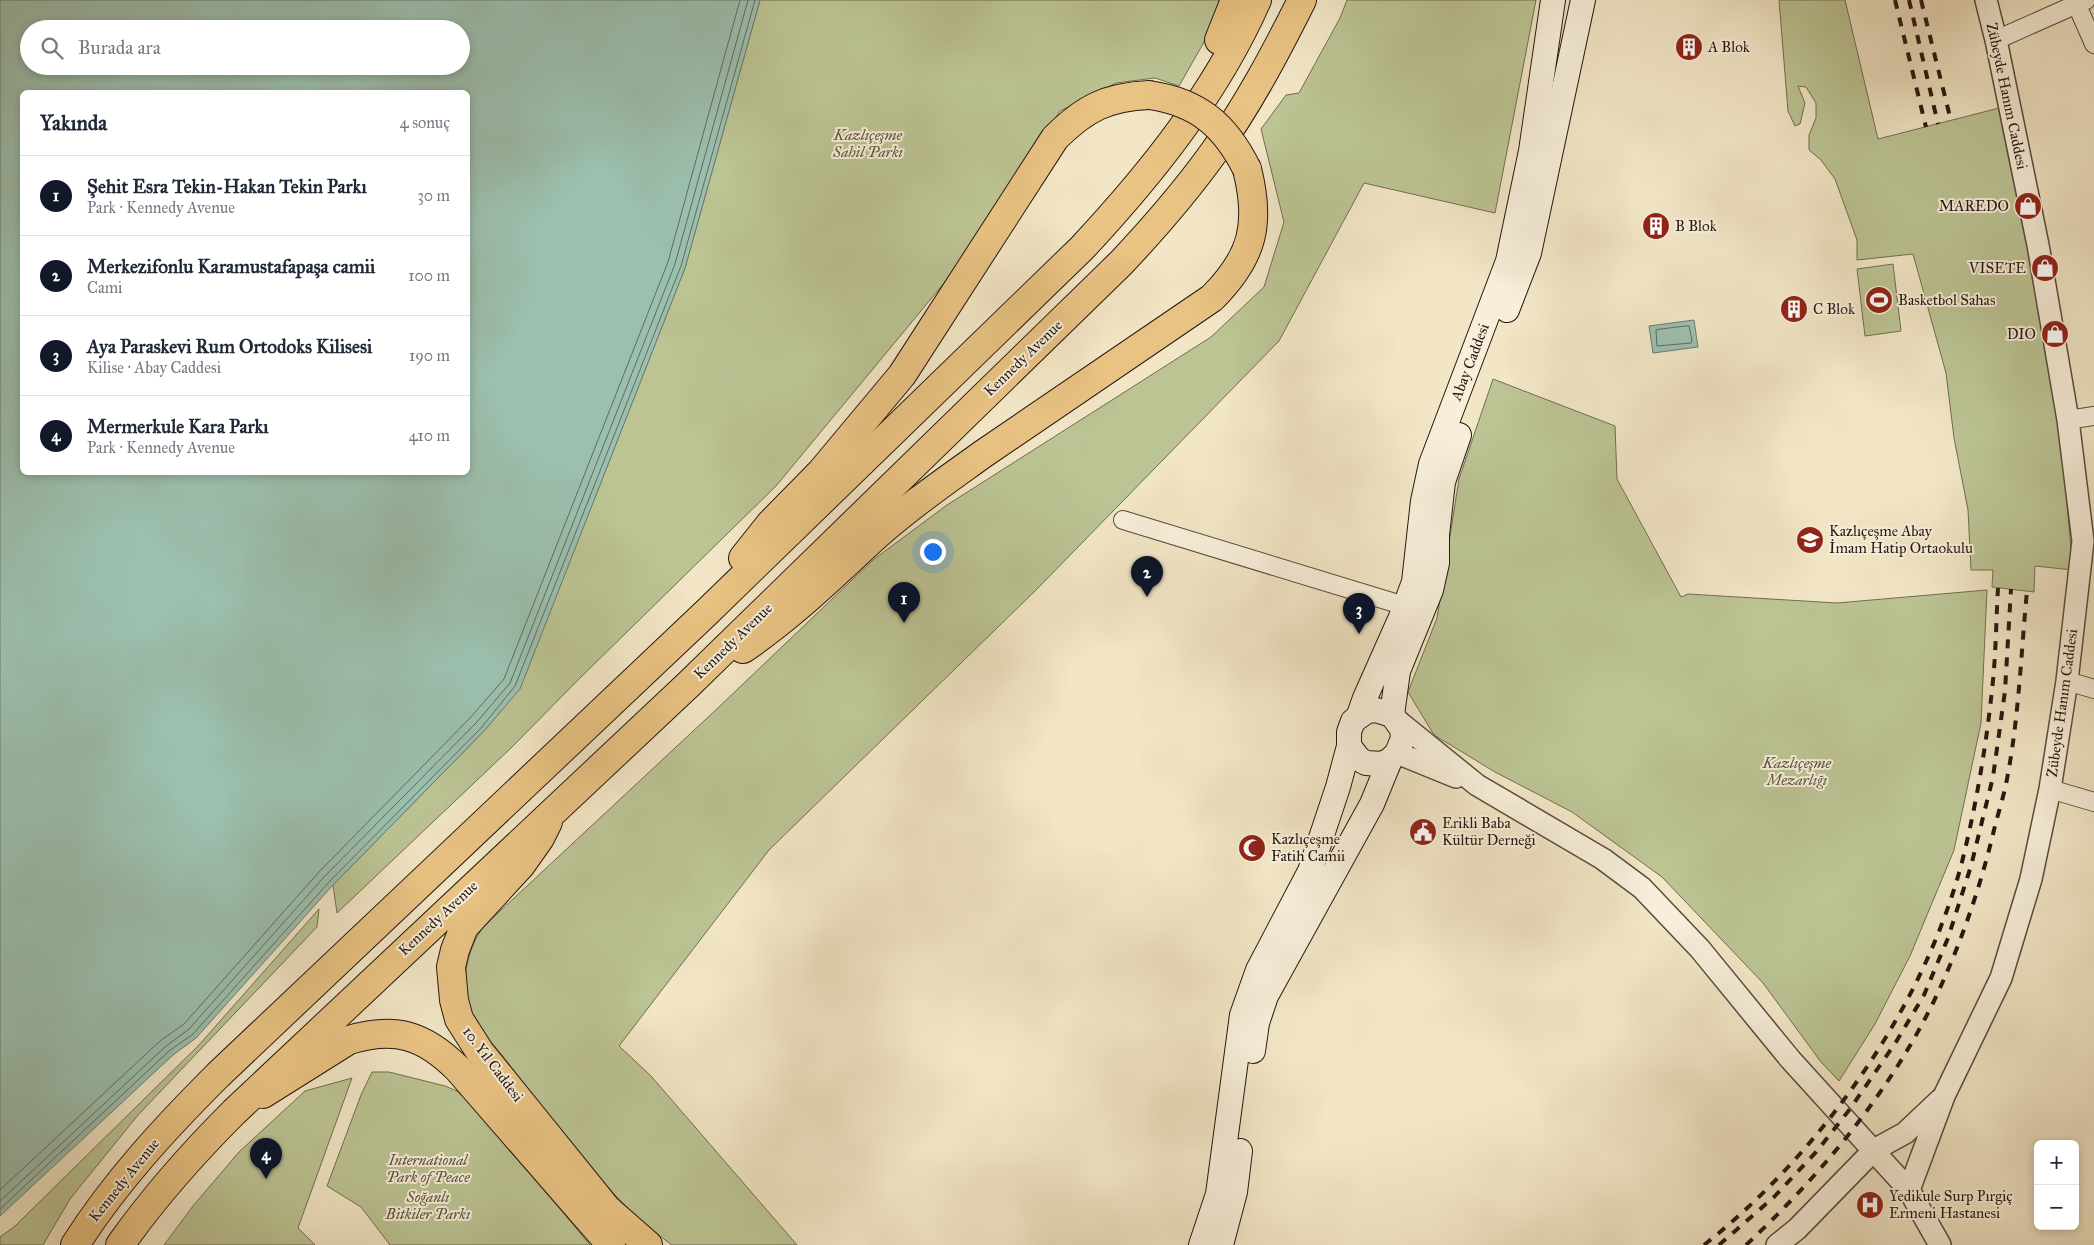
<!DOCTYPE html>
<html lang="tr">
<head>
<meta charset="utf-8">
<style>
  :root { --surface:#fff; --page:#f6f6f7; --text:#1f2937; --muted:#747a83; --line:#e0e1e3; --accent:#111827 }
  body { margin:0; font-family:"IM FELL Great Primer",serif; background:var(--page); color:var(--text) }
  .controls { position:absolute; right:15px; bottom:15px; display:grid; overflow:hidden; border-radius:8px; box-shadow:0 2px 8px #0003 }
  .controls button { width:45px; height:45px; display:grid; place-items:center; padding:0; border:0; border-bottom:1px solid var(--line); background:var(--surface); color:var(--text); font:25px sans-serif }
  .you { position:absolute; left:932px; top:551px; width:18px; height:18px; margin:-12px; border:4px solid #fff; border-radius:50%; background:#1a73e8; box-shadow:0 0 0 8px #1a73e833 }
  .badge { display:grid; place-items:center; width:32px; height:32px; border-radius:50%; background:var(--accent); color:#fff; font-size:16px; font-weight:700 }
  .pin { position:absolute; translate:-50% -41px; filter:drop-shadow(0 1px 2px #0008) }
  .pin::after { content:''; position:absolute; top:26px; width:18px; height:15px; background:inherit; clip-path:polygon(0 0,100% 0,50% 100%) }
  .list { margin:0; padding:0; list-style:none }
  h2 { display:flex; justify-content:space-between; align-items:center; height:65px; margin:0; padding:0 20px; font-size:21px }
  h2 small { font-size:16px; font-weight:400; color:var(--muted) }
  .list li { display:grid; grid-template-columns:32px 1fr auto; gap:15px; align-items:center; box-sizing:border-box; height:80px; padding:0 20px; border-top:1px solid var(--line) }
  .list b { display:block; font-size:19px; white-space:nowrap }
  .list p { margin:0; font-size:16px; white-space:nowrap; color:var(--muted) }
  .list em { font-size:16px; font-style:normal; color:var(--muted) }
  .icon { flex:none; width:28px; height:28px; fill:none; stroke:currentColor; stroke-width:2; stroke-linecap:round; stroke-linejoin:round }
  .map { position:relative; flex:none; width:2094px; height:1245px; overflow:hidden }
  .search { position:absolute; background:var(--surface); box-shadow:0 2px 8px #0003; left:20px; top:20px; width:450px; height:55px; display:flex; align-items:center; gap:12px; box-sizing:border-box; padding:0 18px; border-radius:28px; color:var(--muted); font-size:19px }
  .panel { position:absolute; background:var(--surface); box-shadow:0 2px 8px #0003; left:20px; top:90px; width:450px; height:385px; border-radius:8px }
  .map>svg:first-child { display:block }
</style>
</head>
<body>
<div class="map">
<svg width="2094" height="1245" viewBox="0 0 2094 1245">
  <rect width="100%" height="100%" fill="#f2e6c6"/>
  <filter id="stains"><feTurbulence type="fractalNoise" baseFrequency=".004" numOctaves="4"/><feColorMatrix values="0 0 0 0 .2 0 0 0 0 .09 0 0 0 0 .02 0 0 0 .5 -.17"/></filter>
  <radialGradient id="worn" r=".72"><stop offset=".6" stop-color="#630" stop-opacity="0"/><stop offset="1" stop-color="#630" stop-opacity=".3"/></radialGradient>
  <g fill="#bcc494" stroke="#706d52">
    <path d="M760 0H1228L1179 86 1155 78 1116 83 1060 111 954 271 776 486 581 677 512 747 337 913 333 885 484 731 520 688 685 268Z"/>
    <path d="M1347 0H1536L1495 213 1364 183 1279 341 1036 590 769 850 619 1046 651 1076 797 1245H672C607 1199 561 1130 512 1068 503 1055 478 1029 473 1017 459 986 465 954 483 927L720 706 873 560 947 505 1211 337 1264 287 1284 222 1261 129 1286 95 1299 93 1340 18Z"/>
    <path d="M1779 0H1845L1878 139 2003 107 2054 364 2073 570 2035 566 2034 592 1992 587 1993 570H1971L1968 510 1954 438 1946 373 1913 254 1857 260V240L1835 179 1821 160 1809 150V135L1816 118V103L1806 87 1798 86 1805 103 1800 124 1795 126 1788 111Z"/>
    <path d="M1893 264 1901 331 1865 336 1857 269Z"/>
    <path d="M1493 379 1615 426 1617 479 1681 597 1688 594 1837 603 1987 590 1981 723 1954 850 1910 956 1875 1024 1839 1081 1821 1062 1763 983 1662 877 1572 812 1495 772 1434 735 1408 692 1437 618 1459 479Z"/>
    <path d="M319 909 317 927 138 1115 70 1199 43 1245H0V1237L14 1227 199 1045Z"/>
    <path d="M372 1072H389L445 1086 457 1091 484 1117 590 1245H390L361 1207 327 1186 361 1095Z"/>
    <path d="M352 1078 298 1228 315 1245H164L193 1206 239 1152 305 1091Z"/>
  </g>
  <g fill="#9cc0af" stroke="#6c7c6f" fill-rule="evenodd">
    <path d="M0 0H760L685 268 520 689 484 731 333 885 196 1038 173 1055 0 1216ZM29 29H461V66H29ZM468 92V472H22V92Z"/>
    <path d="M1694 320 1698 347 1653 353 1649 326Z"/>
  </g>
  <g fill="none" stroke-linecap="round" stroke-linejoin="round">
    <g stroke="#606b60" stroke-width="1">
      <path d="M1689 326 1692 340 1691 343 1657 346 1656 330Z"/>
      <path d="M0 1190 160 1041 184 1024 319 872 470 718 504 679 668 262 740 0"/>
      <path d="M0 1201 165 1047 189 1029 324 877 476 723 510 683 675 264 748 0"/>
      <path d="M0 1209 169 1051 193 1034 329 882 481 728 515 686 681 266 755 0"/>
    </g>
    <g stroke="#584a3e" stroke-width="20">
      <g id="minor">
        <path d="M2076 3 2094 44"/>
        <path d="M1996 40 2086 0"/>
        <path d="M2068 420 2094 416"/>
        <path d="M1123 520 1405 606"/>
        <path d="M2067 681 2094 689"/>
        <path d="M2050 789 2094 802"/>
      </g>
    </g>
    <g stroke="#584a3e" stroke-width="24">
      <g id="tertiary">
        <path d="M1398 721 1477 785 1603 859 1642 888 1700 949 1790 1059 1909 1190 1940 1245"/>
        <path d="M1397 753 1456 777"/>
        <path d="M1909 1190 1944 1096 2001 978 2031 879 2050 789 2067 681 2083 541 2068 420 2038 245 1996 40 1986 0"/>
        <path d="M1777 1245 1797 1229 1874 1150 1905 1133 1940 1100"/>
      </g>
    </g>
    <g stroke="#251610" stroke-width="26">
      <g id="secondary">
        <path d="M1507 310 1529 253 1583 0"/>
        <path d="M1359 715 1365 698 1401 617 1414 582 1423 501 1431 464 1508 261 1531 151 1553 0"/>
        <path d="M1392 715 1398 671 1431 590 1437 563V535L1443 482 1459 435"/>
        <path d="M1253 1051 1257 1023 1266 996 1372 804 1390 760"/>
        <path d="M1201 1245 1218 1194 1242 1015 1258 970 1310 871 1338 787 1349 746V732L1353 721 1367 711 1376 710 1392 715 1402 729 1403 738 1397 753 1390 760 1382 764 1366 763 1359 759 1349 746"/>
        <path d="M1221 1245 1235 1192 1240 1151"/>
      </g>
    </g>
    <g stroke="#251610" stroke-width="30">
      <g id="primary">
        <path d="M548 822 540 838 521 865 464 927 455 950 451 967 454 1000 459 1019 480 1052 607 1209 648 1245"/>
        <path d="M263 1094 349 1040C395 1026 424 1035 458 1069L611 1245"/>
      </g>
    </g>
    <g stroke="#251610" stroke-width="30">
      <g id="trunk">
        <path d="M1219 40 1235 0"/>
        <path d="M743 558 770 524 821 472 902 375 1055 138C1085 108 1107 97 1149 95"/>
        <path d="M743 649C792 616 833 575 877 535 909 506 947 480 983 454L1212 298C1253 257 1261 224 1247 169"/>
        <path d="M75 1245C115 1182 165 1128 218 1075L706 613 1082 248C1151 174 1216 93 1257 0"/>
        <path d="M120 1245C154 1197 193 1153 234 1112L689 684 1121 263C1154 228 1186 191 1214 152 1248 105 1276 52 1302 0"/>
      </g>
    </g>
    <use href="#minor" stroke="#f7efda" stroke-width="18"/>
    <use href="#tertiary" stroke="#f7efda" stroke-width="21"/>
    <use href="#secondary" stroke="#f7efda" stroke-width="24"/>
    <use href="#primary" stroke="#e9c383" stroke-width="28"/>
    <use href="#trunk" stroke="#e9c383" stroke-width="28"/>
    <g stroke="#251610" stroke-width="4" stroke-dasharray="9 9" stroke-linecap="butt">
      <path d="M1895 0 1926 127"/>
      <path d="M1909 0 1938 124"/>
      <path d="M1921 0 1951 121"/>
      <path d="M1704 1245C1821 1153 1924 1007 1962 862 1976 806 1986 747 1992 690 1996 656 1996 622 1998 588"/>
      <path d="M1719 1245 1774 1197 1817 1151 1850 1109 1896 1042 1924 995 1948 938 1971 866 1993 777 2005 691 2011 589"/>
      <path d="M1746 1245C1821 1175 1889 1093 1934 1001 1960 946 1980 889 1994 830 1998 813 2004 796 2007 779 2019 717 2021 653 2027 591"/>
    </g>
    <g stroke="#251610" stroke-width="30" stroke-linecap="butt">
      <path id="trunk-bridge" d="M1149 95C1198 102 1225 125 1247 169"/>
    </g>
    <use href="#trunk-bridge" stroke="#e9c383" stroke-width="28"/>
  </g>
  <defs>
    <g id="building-disc" transform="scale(1.4375)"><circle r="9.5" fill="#8f2418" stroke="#f7efda"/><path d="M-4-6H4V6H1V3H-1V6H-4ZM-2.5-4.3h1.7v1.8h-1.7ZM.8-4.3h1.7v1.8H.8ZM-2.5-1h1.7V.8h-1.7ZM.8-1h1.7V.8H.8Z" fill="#fff"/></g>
    <g id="shop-disc" transform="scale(1.4375)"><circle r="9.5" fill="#8f2418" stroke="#f7efda"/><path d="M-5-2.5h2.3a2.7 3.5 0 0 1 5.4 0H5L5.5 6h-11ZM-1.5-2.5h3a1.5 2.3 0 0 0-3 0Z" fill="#fff"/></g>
    <g id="stadium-disc" transform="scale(1.4375)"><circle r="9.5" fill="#8f2418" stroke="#f7efda"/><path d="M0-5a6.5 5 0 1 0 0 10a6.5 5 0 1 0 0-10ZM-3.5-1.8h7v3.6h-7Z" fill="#fff"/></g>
    <g id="school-disc" transform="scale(1.4375)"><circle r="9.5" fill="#8f2418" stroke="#f7efda"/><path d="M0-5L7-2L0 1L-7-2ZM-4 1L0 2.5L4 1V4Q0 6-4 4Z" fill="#fff"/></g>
    <g id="civic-disc" transform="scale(1.4375)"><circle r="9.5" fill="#8f2418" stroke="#f7efda"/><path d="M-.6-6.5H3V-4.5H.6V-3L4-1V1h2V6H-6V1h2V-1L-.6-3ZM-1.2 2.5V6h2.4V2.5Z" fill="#fff"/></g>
    <g id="mosque-disc" transform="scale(1.4375)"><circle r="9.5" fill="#8f2418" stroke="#f7efda"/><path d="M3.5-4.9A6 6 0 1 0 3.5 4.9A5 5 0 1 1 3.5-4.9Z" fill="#fff"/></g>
    <g id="hospital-disc" transform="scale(1.4375)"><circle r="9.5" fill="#8f2418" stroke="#f7efda"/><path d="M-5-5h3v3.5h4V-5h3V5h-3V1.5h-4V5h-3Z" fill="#fff"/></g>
  </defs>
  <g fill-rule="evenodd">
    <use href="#building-disc" x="1689" y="47"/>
    <use href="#shop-disc" x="2028" y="206"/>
    <use href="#building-disc" x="1656" y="226"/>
    <use href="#shop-disc" x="2045" y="268"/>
    <use href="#stadium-disc" x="1879" y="300"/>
    <use href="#building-disc" x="1794" y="309"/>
    <use href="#shop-disc" x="2055" y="334"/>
    <use href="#school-disc" x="1810" y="540"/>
    <use href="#civic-disc" x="1423" y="832"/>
    <use href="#mosque-disc" x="1252" y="848"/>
    <use href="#hospital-disc" x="1870" y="1205"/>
  </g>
  <g text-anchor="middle" stroke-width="4" stroke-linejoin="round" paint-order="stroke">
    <g font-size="15" fill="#251610" stroke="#f7efda" text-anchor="start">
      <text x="1708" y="52">A Blok</text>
      <text x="2009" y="211" text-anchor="end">MAREDO</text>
      <text x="1675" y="231">B Blok</text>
      <text x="2026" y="273" text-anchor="end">VISETE</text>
      <text x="1898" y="305">Basketbol Sahas</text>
      <text x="1813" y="314">C Blok</text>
      <text x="2036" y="339" text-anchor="end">DIO</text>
      <text x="1829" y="536">Kazlıçeşme Abay<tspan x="1829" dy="17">İmam Hatip Ortaokulu</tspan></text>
      <text x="1442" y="828">Erikli Baba<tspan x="1442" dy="17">Kültür Derneği</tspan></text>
      <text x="1271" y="844">Kazlıçeşme<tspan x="1271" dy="17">Fatih Camii</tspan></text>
      <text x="1889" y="1201">Yedikule Surp Pırgiç<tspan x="1889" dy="17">Ermeni Hastanesi</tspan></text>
    </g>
    <g font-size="15" fill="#251610" stroke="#f7efda">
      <text transform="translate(2007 96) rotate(78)" y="5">Zübeyde Hanım Caddesi</text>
      <text transform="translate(1023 358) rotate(-44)" y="5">Kennedy Avenue</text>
      <text transform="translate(1470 362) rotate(-69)" y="5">Abay Caddesi</text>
      <text transform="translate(733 641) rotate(-44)" y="5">Kennedy Avenue</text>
      <text transform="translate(2062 703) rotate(-82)" y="5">Zübeyde Hanım Caddesi</text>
      <text transform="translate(438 918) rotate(-43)" y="5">Kennedy Avenue</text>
      <text transform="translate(493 1064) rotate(53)" y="5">10. Yıl Caddesi</text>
      <text transform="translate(124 1180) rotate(-51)" y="5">Kennedy Avenue</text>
    </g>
    <g font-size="15" font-style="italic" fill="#5a533e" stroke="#f7efda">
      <text x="868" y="140">Kazlıçeşme<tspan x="868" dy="17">Sahil Parkı</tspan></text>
      <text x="1797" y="768">Kazlıçeşme<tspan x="1797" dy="17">Mezarlığı</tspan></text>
      <text x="428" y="1165">International<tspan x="428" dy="17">Park of Peace</tspan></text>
      <text x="428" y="1202">Soğanlı<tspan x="428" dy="17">Bitkiler Parkı</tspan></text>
    </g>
  </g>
  <rect width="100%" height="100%" filter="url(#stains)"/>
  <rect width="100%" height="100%" fill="url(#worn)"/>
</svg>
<div class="controls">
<button>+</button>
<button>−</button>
</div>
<div class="you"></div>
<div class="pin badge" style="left:904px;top:623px">1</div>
<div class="pin badge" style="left:1147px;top:597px">2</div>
<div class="pin badge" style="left:1359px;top:634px">3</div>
<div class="pin badge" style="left:266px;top:1179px">4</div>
<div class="search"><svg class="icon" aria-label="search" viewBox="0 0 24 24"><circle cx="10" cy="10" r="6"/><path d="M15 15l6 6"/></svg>Burada ara</div>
<section class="panel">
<h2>Yakında<small>4 sonuç</small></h2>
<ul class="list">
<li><span class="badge">1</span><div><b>Şehit Esra Tekin-Hakan Tekin Parkı</b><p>Park · Kennedy Avenue</p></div><em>30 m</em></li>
<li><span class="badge">2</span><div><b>Merkezifonlu Karamustafapaşa camii</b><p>Cami</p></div><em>100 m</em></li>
<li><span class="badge">3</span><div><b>Aya Paraskevi Rum Ortodoks Kilisesi</b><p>Kilise · Abay Caddesi</p></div><em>190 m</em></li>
<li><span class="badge">4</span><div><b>Mermerkule Kara Parkı</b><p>Park · Kennedy Avenue</p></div><em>410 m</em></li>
</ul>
</section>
</div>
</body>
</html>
